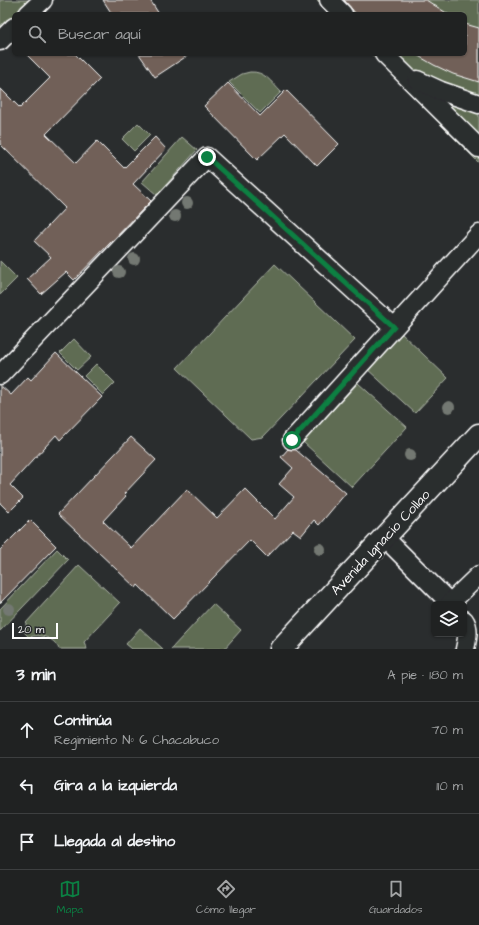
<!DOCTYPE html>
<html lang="es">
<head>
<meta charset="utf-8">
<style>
  :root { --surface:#202222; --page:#282a2a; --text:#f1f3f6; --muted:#a2a4a5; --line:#3d3f40; --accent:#0b8043 }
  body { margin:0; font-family:"Architects Daughter",sans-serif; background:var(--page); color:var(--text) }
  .controls { position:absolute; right:12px; bottom:12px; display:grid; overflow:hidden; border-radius:6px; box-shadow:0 1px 3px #0004 }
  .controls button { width:36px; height:36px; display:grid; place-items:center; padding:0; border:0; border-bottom:1px solid var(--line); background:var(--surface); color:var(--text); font:20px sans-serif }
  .scale { position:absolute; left:12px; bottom:10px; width:46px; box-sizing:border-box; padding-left:4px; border:2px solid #fff; border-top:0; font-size:11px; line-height:14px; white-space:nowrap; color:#fff; -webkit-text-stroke:3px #2a2d2e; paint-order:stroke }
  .stop { position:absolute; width:12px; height:12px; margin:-9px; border:3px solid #0b8043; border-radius:50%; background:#fff }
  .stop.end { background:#0b8043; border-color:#fff; box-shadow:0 1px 4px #0008 }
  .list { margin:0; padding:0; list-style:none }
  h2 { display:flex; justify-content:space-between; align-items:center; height:52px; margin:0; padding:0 16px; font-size:17px }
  h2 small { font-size:13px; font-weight:400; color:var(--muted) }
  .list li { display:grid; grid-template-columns:26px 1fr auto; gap:12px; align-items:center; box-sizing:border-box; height:56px; padding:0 16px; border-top:1px solid var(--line) }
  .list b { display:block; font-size:15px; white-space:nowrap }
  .list p { margin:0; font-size:13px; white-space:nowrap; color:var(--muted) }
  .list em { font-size:13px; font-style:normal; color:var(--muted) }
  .icon { flex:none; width:22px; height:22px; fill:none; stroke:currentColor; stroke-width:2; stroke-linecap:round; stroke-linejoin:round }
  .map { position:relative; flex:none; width:479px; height:649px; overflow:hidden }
  .search { position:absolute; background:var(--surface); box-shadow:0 1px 3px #0004; left:12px; right:12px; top:12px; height:44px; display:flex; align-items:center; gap:10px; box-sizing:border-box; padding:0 14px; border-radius:6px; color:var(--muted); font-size:15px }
  .sheet { height:220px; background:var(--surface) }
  nav { display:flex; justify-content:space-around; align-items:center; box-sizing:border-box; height:56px; border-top:1px solid var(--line); background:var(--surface); font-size:11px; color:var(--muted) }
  nav a { display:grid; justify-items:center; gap:2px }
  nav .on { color:var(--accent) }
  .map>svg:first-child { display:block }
</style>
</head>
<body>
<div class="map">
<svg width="479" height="649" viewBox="0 0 479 649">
  <rect width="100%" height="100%" fill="#2a2d2e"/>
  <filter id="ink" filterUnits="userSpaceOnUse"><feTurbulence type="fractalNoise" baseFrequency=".025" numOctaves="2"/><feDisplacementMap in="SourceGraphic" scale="8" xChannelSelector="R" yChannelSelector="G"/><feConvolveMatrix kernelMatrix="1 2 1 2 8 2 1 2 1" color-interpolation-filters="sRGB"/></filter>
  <g filter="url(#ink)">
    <g fill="#5f6c53" stroke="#afb6a9">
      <path d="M0 0H46L33 14H14V36L0 51Z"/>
      <path d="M317 0H479V163L371 54H465V14H331Z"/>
      <path d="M250 72C265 71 271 82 281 92L260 113 229 82 242 74Z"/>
      <path d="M138 123 150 135 134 151 122 139Z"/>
      <path d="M182 137 197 150 157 195 142 182Z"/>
      <path d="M0 261 17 278 0 295Z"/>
      <path d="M275 264 355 340 263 437 251 439 177 368Z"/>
      <path d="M400 332 448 378 415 413 366 368Z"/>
      <path d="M74 339 91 357 77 370 60 353Z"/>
      <path d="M96 364 115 383 103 395 84 376Z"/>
      <path d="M358 383 407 427 352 487 303 442Z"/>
      <path d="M57 549 68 560 0 631V609Z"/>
      <path d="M79 565 120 603 84 642 87 649H59C54 637 40 634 29 637L24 632 26 628V623Z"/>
      <path d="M213 604 241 630 224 649H171Z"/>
      <path d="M140 628 163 649H132L126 644Z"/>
    </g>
    <g fill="#716058" stroke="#fff">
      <path d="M103 0H150L159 14H112Z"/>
      <path d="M344 0H426L448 14H356Z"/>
      <path d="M465 24 479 28V82L453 74 434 65 415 54H465Z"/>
      <path d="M26 54H75L100 79 46 134 76 163 97 141 124 168 155 137 166 149 133 184 151 201 74 280 66 272 41 294 27 279 51 257 34 241 65 208 0 144V88L20 108 50 78Z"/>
      <path d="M139 54H190L155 77Z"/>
      <path d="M228 83 260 116 286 90 339 144 317 166 285 133 257 160 204 106Z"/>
      <path d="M56 353 102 397 60 440 56 435 10 485 23 498 9 512 0 503V385L11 395 28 377 31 380Z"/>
      <path d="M131 437 156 460 124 494 126 496 103 521 131 548 187 489 217 518 245 489 275 519 294 497 279 484 293 468 281 457 288 449 296 450 346 493 319 525 314 520 301 536 293 530 267 557 250 540 173 619 138 585 136 588 58 514Z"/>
      <path d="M30 520 56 546 0 603V550Z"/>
    </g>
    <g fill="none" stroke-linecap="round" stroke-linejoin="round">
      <g stroke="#fff" stroke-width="21">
        <g id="minor">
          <path d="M329 0 343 14"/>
          <path d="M28 14 43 0"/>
          <path d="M0 41 14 27"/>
          <path d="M384 54 479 148"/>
          <path d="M417 80 441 91 479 104"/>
          <path d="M0 375 207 157 394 327"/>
          <path d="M292 440 479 234"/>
          <path d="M384 537 451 604"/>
          <path d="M450 603 479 575"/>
          <path d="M464 620C470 628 467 640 465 649"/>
        </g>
      </g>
      <g stroke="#fff" stroke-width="25">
        <path id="major" d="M281 649 479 435"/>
      </g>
      <use href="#minor" stroke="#2a2d2e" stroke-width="18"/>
      <use href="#major" stroke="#2a2d2e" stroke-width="22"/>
    </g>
    <g fill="#737872">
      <circle cx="187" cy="203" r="6"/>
      <circle cx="175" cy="216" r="6"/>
      <circle cx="134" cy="259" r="6"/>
      <circle cx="119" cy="272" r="6"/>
      <circle cx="449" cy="407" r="6"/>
      <circle cx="410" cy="455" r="6"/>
      <circle cx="320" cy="549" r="6"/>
      <circle cx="9" cy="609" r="6"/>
    </g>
  </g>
  <g fill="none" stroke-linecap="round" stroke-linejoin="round" filter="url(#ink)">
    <path stroke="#0b8043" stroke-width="5" d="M207 157 394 327 292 440"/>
  </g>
  <g text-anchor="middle" stroke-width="4" stroke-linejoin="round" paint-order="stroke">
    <g font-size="14" fill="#fff" stroke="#2a2d2e">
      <text transform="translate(380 542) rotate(-47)" y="5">Avenida Ignacio Collao</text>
    </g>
  </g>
</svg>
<div class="controls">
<button><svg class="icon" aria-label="layers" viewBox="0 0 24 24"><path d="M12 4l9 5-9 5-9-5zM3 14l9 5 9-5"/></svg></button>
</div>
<div class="scale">20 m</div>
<div class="stop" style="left:292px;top:440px"></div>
<div class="stop end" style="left:207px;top:157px"></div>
<div class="search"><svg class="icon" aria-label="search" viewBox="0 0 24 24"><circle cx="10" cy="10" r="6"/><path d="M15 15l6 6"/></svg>Buscar aquí</div>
</div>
<section class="sheet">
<h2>3 min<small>A pie · 180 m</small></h2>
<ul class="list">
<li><svg class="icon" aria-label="ahead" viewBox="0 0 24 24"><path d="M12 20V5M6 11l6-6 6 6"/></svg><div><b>Continúa</b><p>Regimiento Nº 6 Chacabuco</p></div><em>70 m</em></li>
<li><svg class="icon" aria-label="left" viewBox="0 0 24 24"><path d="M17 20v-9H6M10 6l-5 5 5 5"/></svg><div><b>Gira a la izquierda</b></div><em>110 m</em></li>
<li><svg class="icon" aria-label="arrive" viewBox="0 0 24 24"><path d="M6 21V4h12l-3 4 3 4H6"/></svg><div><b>Llegada al destino</b></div></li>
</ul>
</section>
<nav>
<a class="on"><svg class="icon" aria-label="map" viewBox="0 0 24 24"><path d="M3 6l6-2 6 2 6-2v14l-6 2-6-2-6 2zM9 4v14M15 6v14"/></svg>Mapa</a>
<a><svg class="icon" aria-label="directions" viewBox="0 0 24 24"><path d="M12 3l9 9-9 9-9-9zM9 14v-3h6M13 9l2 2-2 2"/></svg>Cómo llegar</a>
<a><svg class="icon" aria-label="saved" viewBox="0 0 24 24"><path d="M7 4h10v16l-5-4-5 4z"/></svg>Guardados</a>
</nav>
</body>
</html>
